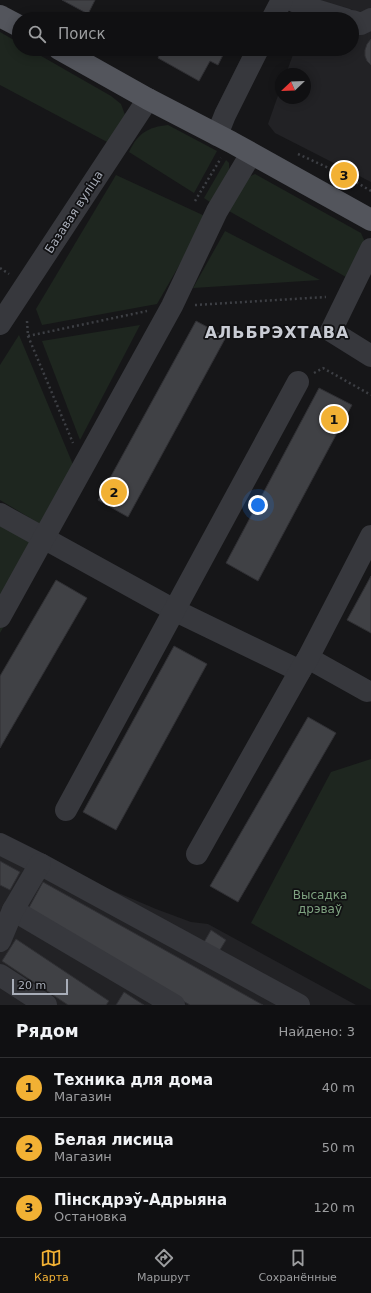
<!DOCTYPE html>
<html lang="ru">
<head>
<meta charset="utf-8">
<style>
  :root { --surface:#101012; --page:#1e1e20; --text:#f1f3f6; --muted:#9c9d9f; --line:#303032; --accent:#f2b134 }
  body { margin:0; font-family:"DejaVu Sans",sans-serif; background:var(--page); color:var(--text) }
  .compass { position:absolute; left:275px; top:68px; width:36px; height:36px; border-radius:50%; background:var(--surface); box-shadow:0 2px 10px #0003; rotate:247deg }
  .scale { position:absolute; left:12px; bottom:10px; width:56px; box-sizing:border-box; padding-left:4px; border:2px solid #a8adb8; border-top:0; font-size:11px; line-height:14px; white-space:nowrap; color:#a8adb8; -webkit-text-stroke:3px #111113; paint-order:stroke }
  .you { position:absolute; left:258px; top:505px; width:14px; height:14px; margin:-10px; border:3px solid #fff; border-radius:50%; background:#1a73e8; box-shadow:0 0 0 6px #1a73e833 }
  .badge { display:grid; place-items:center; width:26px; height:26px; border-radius:50%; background:var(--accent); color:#111; font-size:13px; font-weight:700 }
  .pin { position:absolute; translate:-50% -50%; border:2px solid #fff; box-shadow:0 1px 4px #0006 }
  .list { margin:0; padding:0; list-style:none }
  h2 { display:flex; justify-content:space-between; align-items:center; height:52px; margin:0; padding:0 16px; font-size:17px }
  h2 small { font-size:13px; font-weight:400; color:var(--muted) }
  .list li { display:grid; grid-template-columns:26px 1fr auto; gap:12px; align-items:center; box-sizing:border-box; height:60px; padding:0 16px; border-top:1px solid var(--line) }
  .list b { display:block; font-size:15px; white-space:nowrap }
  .list p { margin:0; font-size:13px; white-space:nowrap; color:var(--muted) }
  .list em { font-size:13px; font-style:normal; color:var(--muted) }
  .icon { flex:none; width:22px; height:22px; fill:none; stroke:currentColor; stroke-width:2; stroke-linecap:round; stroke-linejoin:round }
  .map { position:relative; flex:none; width:371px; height:1005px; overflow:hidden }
  .search { position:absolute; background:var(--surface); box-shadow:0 2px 10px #0003; left:12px; right:12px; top:12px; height:44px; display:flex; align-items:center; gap:10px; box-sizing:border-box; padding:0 14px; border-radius:22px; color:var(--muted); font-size:15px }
  .sheet { height:232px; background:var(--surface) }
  nav { display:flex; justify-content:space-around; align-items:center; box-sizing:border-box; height:56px; border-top:1px solid var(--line); background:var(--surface); font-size:11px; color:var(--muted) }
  nav a { display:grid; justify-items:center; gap:2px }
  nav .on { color:var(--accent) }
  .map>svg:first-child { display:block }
</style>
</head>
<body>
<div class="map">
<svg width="371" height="1005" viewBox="0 0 371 1005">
  <rect width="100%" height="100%" fill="#161618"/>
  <g fill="#222225">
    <path d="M313 0H371V182L275 133 268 124 281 87V98H305V74H286L295 49H352V19H305Z"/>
    <path d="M0 834 95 883 156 909 191 922 208 924 356 1005H0Z"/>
  </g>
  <g fill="#1e261f">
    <path d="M0 32 19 43V49H29L111 96 121 104 125 115 109 143 0 85Z"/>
    <path d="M168 125 217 151 194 193 129 152C138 133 148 127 168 125Z"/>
    <path d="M226 160 229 163V172L213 204 204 198Z"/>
    <path d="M255 174 361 233 365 242 346 277 227 210 246 178Z"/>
    <path d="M116 175 207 217 157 304 42 325 36 309Z"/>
    <path d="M225 231 320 280 193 288Z"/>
    <path d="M140 325 80 440 42 341Z"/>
    <path d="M19 335 74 467 40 524 0 500V365Z"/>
    <path d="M0 525 47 551 0 633Z"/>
    <path d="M371 759V990L251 923 331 772Z"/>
  </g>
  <g fill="#404145" stroke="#303034">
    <path d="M62 0H95L88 14Z"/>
    <path d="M371 39V65L367 61 365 56V50L367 44Z"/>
    <path d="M162 49H226L218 65 210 61 199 81 158 58Z"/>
    <path d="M196 321 226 337 128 517 98 500Z"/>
    <path d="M319 388 352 405 258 581 226 563Z"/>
    <path d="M371 576V633L347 620Z"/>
    <path d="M56 580 87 598 0 748V676Z"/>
    <path d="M174 646 207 664 116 830 83 812Z"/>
    <path d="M308 717 336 733 238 902 210 886Z"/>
    <path d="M0 861 20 872 10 890 0 885Z"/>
    <path d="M43 882 263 1005H190L26 913Z"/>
    <path d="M211 930 226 940 218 953 203 944Z"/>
    <path d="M16 939 109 1001 106 1005H68L2 961Z"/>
    <path d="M124 992 144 1005H116Z"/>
  </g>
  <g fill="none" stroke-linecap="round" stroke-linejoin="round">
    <g stroke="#3d3f44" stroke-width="2.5" stroke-dasharray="2 3" stroke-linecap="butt">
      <path d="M298 154 344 175 371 191"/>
      <path d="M195 201 221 158"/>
      <path d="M0 268 9 274"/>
      <path d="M195 305 326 297"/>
      <path d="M27 321 28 336 73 443"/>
      <path d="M28 336 147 311"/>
      <path d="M314 373 323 368 371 395"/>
    </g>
    <g stroke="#37383d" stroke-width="22">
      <path d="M292 0 309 8 345 19"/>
      <path d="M272 19 282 0"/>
      <path d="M352 21 361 24 371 19"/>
      <path d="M217 135 225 115 258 49"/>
      <path d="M371 249 331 331 371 356"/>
      <path d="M0 324 148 99"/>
      <path d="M0 514 174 610 300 671"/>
      <path d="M0 617 172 306 217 211 251 154"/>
      <path d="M308 658 367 691"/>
      <path d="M66 810 298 382"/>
      <path d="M0 844 40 864 299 1005"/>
      <path d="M197 854 300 671 308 658 371 536"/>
      <path d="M13 910 174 1005"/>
      <path d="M0 941 13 910 40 864"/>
      <path d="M0 975 46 1005"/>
    </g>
    <g stroke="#53555c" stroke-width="22">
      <path d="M0 16 19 26"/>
      <path d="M59 49 148 99 231 142 371 220"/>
    </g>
  </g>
  <g text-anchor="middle" stroke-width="3.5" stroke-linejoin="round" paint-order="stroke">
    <g font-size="12" fill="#a8adb8" stroke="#111113">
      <text transform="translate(74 212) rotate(-57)" y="4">Базавая вуліца</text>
    </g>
    <g font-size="12" fill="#7fa381" stroke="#111113">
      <text x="320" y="899">Высадка<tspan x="320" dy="14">дрэваў</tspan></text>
    </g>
    <g font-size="16" font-weight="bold" letter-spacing="1" fill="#c9ccd4" stroke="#111113">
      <text x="277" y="338">АЛЬБРЭХТАВА</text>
    </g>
  </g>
</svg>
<svg class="compass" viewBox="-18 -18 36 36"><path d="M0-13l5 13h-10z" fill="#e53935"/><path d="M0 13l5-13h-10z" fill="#9c9d9f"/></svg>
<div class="scale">20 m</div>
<div class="you"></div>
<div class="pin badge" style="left:334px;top:419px">1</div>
<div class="pin badge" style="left:114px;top:492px">2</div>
<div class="pin badge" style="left:344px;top:175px">3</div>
<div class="search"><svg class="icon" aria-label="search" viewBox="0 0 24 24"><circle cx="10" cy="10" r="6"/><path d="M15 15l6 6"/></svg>Поиск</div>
</div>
<section class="sheet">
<h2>Рядом<small>Найдено: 3</small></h2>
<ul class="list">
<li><span class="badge">1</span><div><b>Техника для дома</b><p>Магазин</p></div><em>40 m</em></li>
<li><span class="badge">2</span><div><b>Белая лисица</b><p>Магазин</p></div><em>50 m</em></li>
<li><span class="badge">3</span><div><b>Пінскдрэў-Адрыяна</b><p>Остановка</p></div><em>120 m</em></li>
</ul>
</section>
<nav>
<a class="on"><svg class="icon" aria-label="map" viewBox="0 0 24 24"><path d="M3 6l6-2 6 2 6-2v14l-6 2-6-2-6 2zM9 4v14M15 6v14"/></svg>Карта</a>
<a><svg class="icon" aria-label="directions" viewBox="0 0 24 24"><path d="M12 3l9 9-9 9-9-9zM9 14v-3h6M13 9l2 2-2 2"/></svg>Маршрут</a>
<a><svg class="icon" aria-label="saved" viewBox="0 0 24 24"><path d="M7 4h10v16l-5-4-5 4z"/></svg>Сохранённые</a>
</nav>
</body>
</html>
